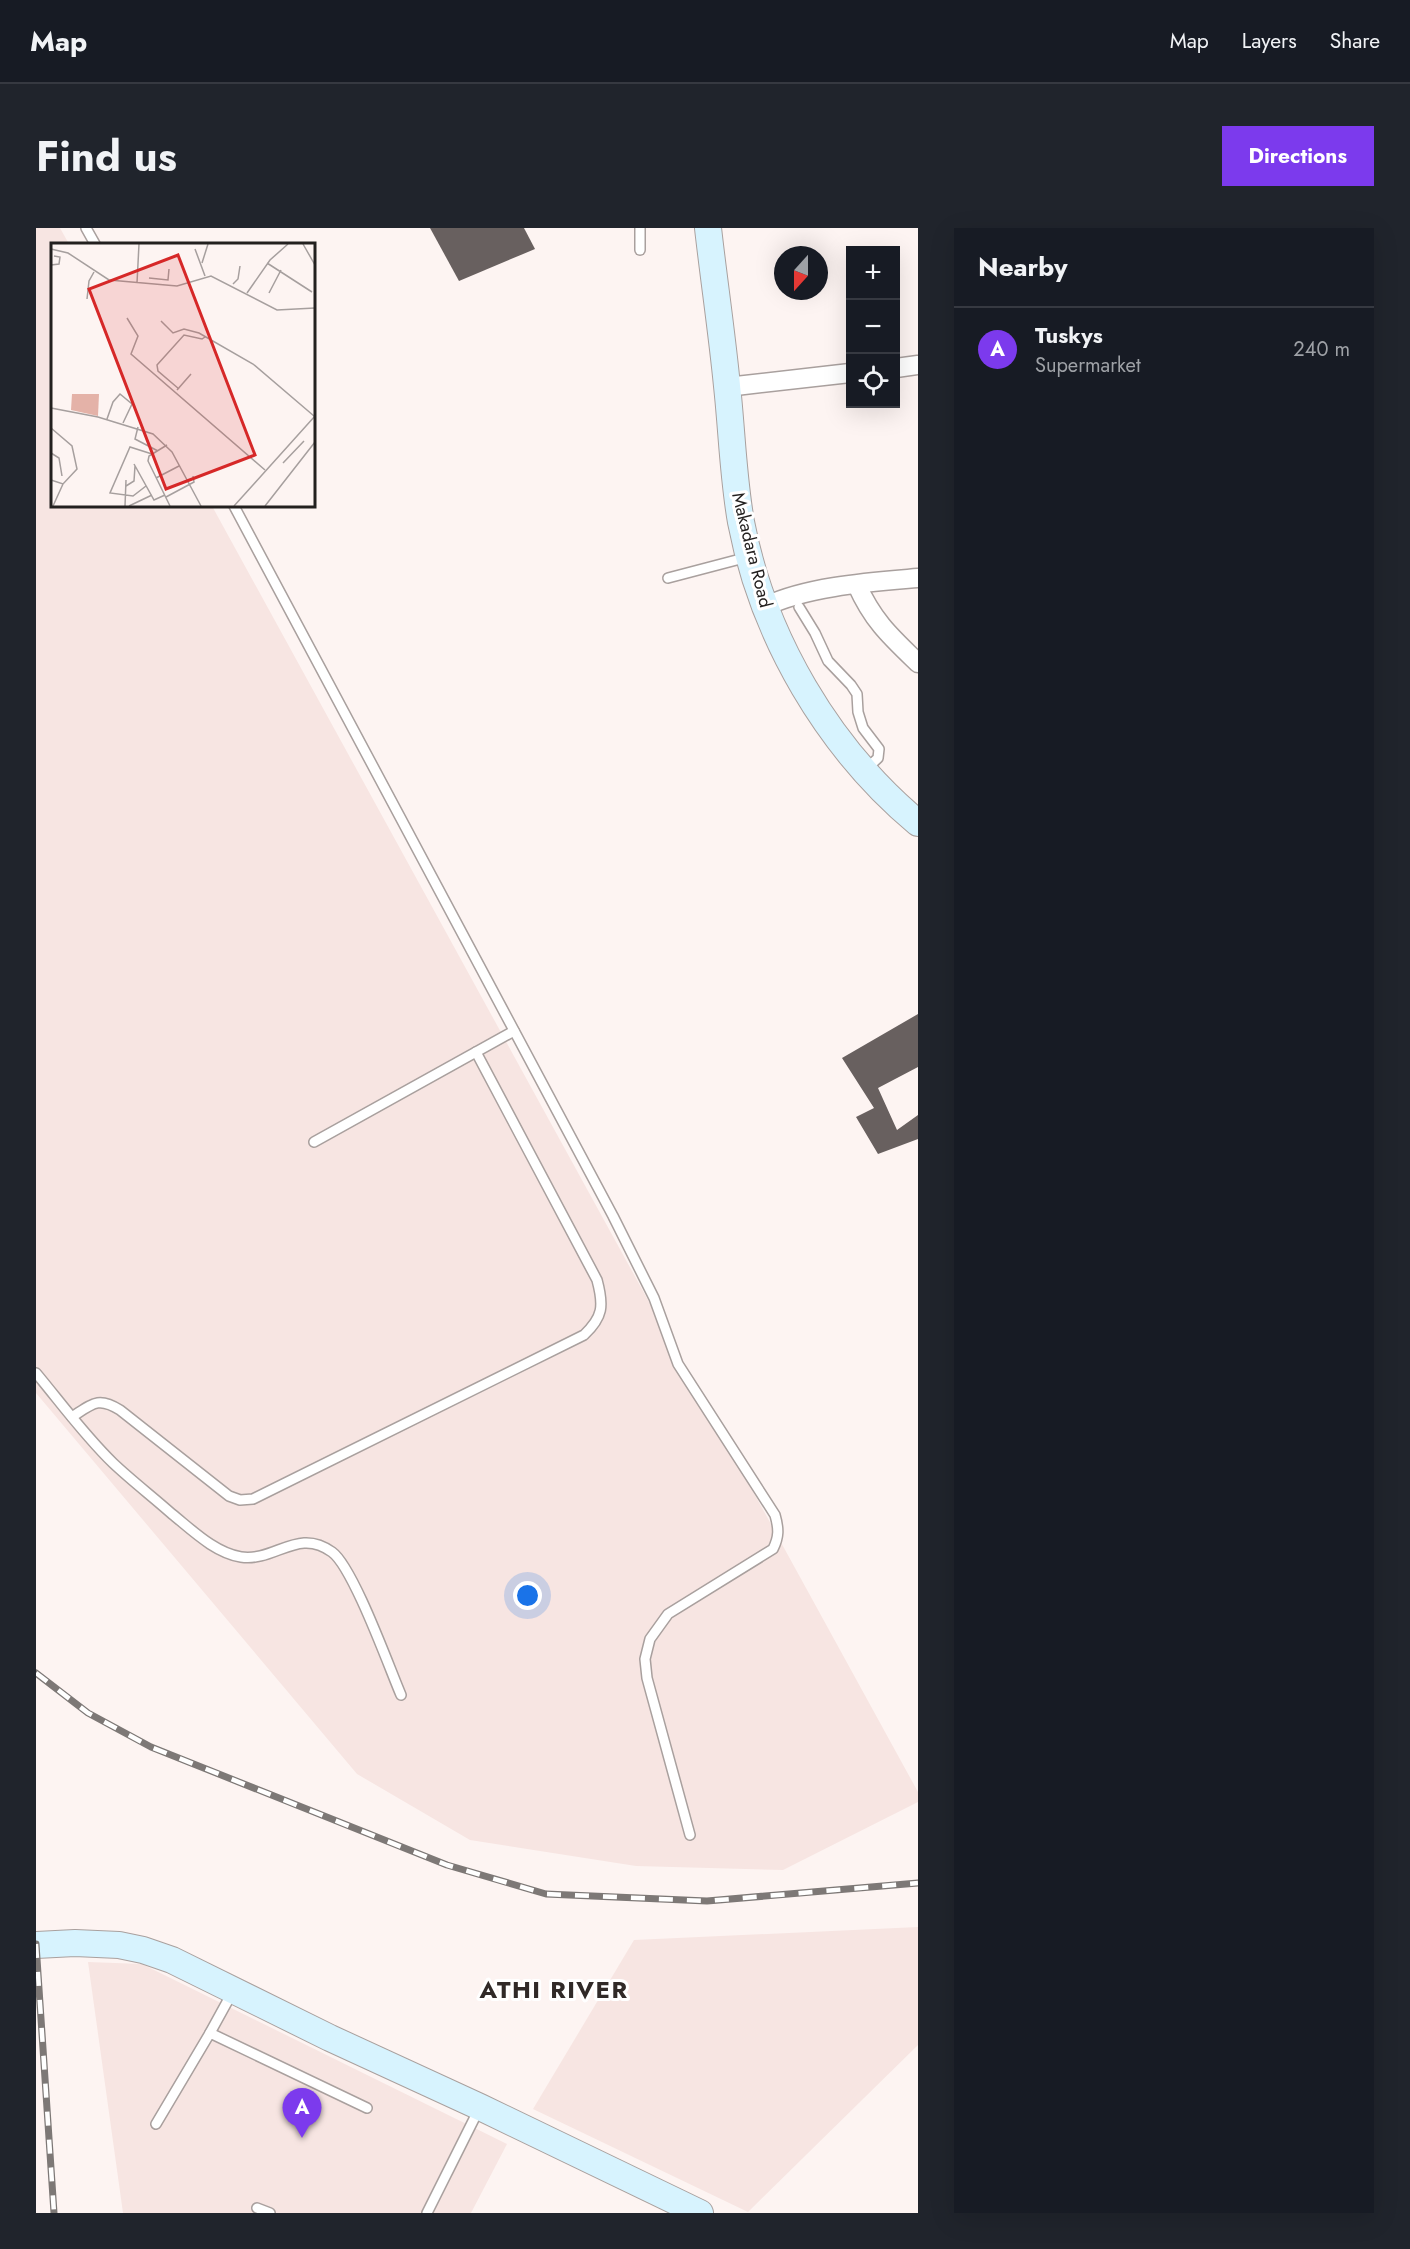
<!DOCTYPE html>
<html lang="en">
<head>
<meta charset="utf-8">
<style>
  :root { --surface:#171b24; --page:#20242c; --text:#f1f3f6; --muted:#9ea1a6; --line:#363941; --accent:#7c3aed }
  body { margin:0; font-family:Jost,sans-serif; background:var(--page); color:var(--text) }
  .controls { position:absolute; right:18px; top:18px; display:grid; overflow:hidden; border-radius:0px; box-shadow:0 6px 24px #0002 }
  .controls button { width:54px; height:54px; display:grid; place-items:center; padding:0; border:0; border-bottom:2px solid var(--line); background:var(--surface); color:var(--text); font:30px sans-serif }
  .compass { position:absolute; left:738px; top:18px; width:54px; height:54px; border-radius:50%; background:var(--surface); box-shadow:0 6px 24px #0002; rotate:201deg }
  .you { position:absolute; left:492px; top:1368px; width:21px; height:21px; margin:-15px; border:4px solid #fff; border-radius:50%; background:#1a73e8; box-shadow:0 0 0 9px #1a73e833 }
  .badge { display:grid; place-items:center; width:39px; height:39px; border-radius:50%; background:var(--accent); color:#fff; font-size:20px; font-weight:700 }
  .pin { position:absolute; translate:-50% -50px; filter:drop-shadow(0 2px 3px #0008) }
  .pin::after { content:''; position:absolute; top:32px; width:21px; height:18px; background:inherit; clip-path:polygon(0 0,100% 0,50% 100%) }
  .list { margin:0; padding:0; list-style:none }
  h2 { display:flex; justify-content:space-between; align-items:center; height:78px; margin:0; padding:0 24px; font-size:26px }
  h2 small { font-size:20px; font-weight:400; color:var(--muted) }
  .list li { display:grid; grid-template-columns:39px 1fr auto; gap:18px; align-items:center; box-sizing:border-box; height:84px; padding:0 24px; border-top:2px solid var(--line) }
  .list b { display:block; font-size:22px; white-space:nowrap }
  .list p { margin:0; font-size:20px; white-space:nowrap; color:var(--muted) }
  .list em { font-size:20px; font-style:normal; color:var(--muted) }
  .icon { flex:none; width:33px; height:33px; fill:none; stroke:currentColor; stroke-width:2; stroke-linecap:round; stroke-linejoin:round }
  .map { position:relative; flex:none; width:882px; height:1985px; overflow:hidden; border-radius:0px }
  header { display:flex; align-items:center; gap:36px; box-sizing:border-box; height:84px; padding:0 30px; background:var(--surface); border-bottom:2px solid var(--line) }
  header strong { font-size:28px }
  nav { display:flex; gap:33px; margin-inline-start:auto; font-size:21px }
  .intro { display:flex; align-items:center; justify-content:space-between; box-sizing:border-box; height:144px; padding:0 36px }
  h1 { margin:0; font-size:42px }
  .button { padding:15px 27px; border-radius:0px; background:var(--accent); color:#fff; font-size:21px; font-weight:700 }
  main { display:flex; gap:36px; padding:0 36px }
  aside { flex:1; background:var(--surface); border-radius:0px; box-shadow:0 6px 24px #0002 }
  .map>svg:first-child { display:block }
</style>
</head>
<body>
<header>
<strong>Map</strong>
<nav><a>Map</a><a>Layers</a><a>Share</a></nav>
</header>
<div class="intro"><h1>Find us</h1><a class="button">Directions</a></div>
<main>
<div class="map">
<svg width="882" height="1985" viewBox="0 0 882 1985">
  <rect width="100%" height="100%" fill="#fdf4f2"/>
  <g fill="#f7e5e2">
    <path d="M0 0H24L33 16H16V278H176L882 1564V1574L747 1642 600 1638 434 1612 321 1546 0 1165Z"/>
    <path d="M882 1699V1817L712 1984 497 1881 598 1712Z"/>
    <path d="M52 1734 106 1736 471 1916 435 1985H87Z"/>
  </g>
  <g fill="#68605f">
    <path d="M394 0H488L499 21 423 53Z"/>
    <path d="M882 786V839L842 860 861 902 882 887V911L842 926 820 889 838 880 806 830Z"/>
  </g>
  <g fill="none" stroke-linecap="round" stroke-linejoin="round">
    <g stroke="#a9a09e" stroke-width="12">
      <g id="lane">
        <path d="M50 0 59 16"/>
        <path d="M604 22V0"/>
        <path d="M198 278 577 988 618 1070 642 1136 739 1287C743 1301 743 1309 737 1321L632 1386 614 1411 609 1431 611 1450 654 1607"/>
        <path d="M632 350 712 329"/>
        <path d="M763 379 779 405 792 433 815 457 821 466 822 484 827 500 843 521 842 530 829 542"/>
        <path d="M278 914 478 803"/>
        <path d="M0 1145C25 1175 49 1208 77 1235 96 1253 117 1269 136 1286 156 1302 179 1325 205 1329 239 1334 262 1299 296 1324 317 1339 353 1439 365 1467"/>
        <path d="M36 1189C56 1176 62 1168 84 1182L193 1268 204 1272 217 1271 548 1107C567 1089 568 1078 561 1052L440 824"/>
        <path d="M174 1805 196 1765"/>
        <path d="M120 1896 174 1805 331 1880"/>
        <path d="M221 1980 234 1985"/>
        <path d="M391 1985 443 1881"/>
      </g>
    </g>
    <g stroke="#a9a09e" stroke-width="21">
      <g id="street">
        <path d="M860 140 882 137"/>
        <path d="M691 159 814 145"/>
        <path d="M821 357C837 393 855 409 882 435"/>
        <path d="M728 379C771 358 835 354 882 350"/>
      </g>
    </g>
    <g stroke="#a9a09e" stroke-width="28">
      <g id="secondary">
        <path d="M672 0C678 53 686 106 691 158 696 204 697 249 705 294 727 409 792 520 882 595"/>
        <path d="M0 1717 39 1715 83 1717 107 1722 136 1732 294 1810 444 1879 664 1985"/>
      </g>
    </g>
    <use href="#lane" stroke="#fff" stroke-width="9"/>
    <use href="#street" stroke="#fff" stroke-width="18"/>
    <use href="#secondary" stroke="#d7f3fe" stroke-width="26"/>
    <g stroke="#7d7876" stroke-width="7">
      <g id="rail">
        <path d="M0 1445 52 1485 115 1519 411 1637 510 1666 671 1673 882 1655"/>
        <path d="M0 1716 18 1985"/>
      </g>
    </g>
    <use href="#rail" stroke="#fff" stroke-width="4.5" stroke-dasharray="14" stroke-linecap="butt"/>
  </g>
  <g text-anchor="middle" stroke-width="6" stroke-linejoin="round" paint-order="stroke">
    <g font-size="18" fill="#23201f" stroke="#fff">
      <text transform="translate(716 322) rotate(76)" y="6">Makadara Road</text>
    </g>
    <g font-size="24" font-weight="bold" letter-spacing="1.5" fill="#302927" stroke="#fff">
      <text x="518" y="1770">ATHI RIVER</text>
    </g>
  </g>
  <g transform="translate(15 15)">
    <rect width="264" height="264" fill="#fdf4f2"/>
    <path d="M21 151H48L47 173 20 167Z" fill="#e4b2a8"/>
    <path fill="none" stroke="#a69f9e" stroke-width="1.5" d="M252 1 264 22M0 6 17 10 58 37 126 43 160 33 226 67 264 65M144 6 154 33M151 20 157 1M216 20 261 49M0 22 8 21 9 14 3 13M98 35 117 37 118 26M86 40 88 1M182 41 187 36 189 23M196 50 219 17 237 1M218 50 230 27M36 56 38 38 43 29M76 75 87 93 80 111 214 227M110 78 122 90 133 86 148 90 202 121 263 173M128 146 107 128 106 122 133 92 151 96 154 94M126 147 140 131M0 165 47 174 102 191 121 209 150 263M56 176 62 159 69 151 81 161 72 180M87 184 84 196 107 208M0 185 21 203 26 226 12 241 0 237M116 202 98 213 97 218 119 263M0 210 8 215 11 233M232 220 253 198M83 221 103 257 114 252M105 235 128 223M75 243 83 238 84 223M95 243 82 253 59 250 79 204 101 211M115 254 143 239 142 233M2 263 12 241M74 263 75 237M78 263 101 252M183 263 264 173M214 263 264 199"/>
    <path fill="#d62828" fill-opacity="0.15" stroke="#d62828" stroke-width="3" d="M127 12 204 212 115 246 38 46Z"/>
    <rect width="264" height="264" fill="none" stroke="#23201f" stroke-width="3"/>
  </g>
</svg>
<div class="controls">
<button>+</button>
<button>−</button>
<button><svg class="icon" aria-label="locate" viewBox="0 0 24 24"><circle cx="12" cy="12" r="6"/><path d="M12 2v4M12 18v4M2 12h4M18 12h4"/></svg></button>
</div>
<svg class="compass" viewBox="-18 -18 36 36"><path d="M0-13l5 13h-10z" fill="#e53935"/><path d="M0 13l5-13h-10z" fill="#9ea1a6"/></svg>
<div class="you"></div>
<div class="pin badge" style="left:266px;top:1910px">A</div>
</div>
<aside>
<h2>Nearby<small></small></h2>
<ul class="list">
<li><span class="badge">A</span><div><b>Tuskys</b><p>Supermarket</p></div><em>240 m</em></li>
</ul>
</aside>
</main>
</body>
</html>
